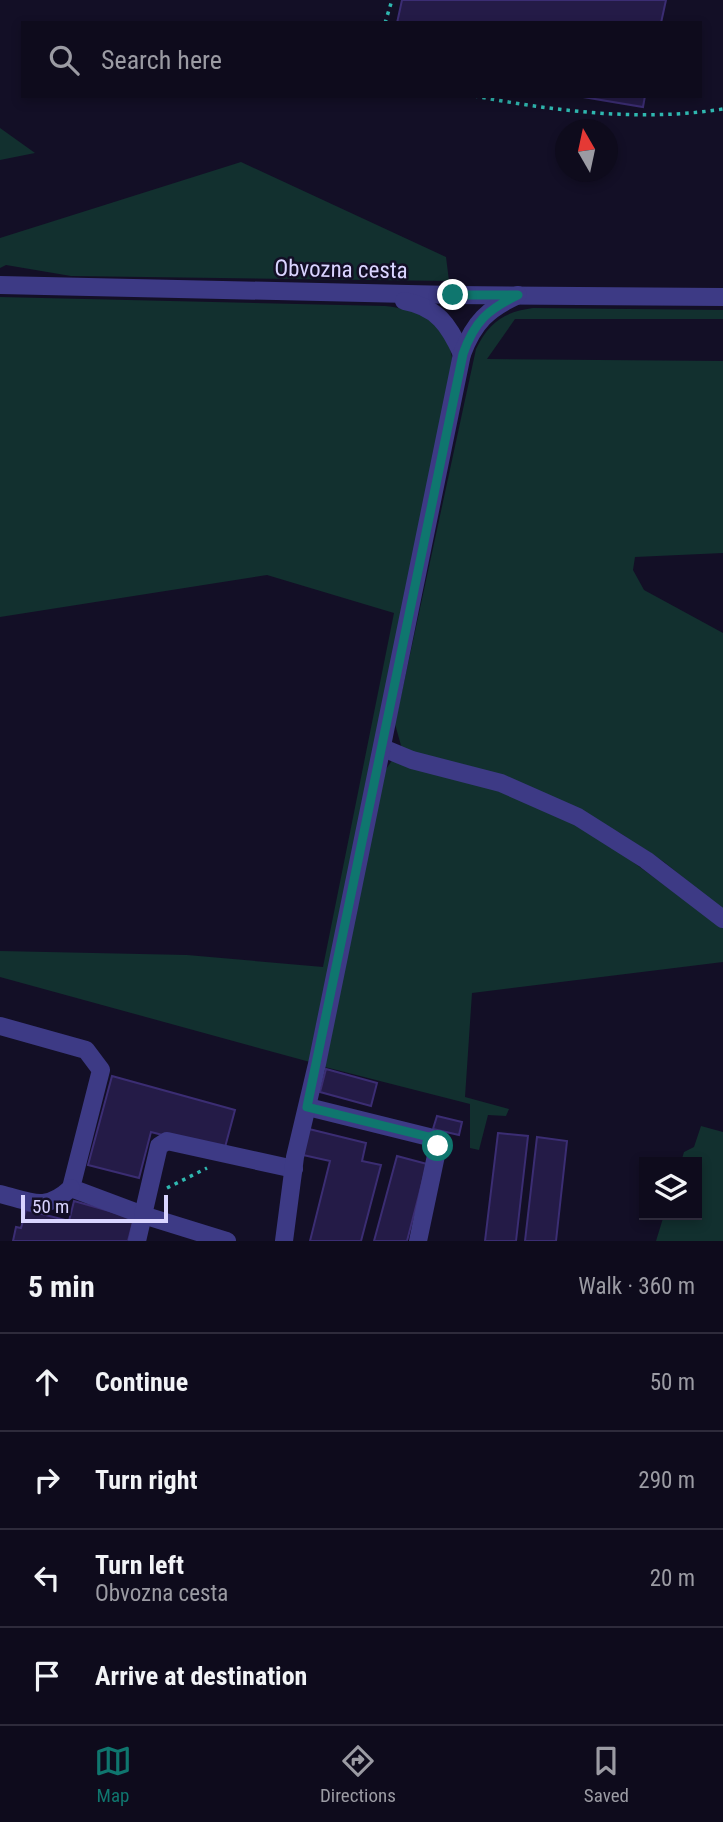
<!DOCTYPE html>
<html lang="en">
<head>
<meta charset="utf-8">
<style>
  :root { --surface:#0e0b1c; --page:#1c1929; --text:#f1f3f6; --muted:#9b9ba3; --line:#2e2b3b; --accent:#0f766e }
  body { margin:0; font-family:"Roboto Condensed",sans-serif; background:var(--page); color:var(--text) }
  .controls { position:absolute; right:21px; bottom:21px; display:grid; overflow:hidden; border-radius:0px; box-shadow:0 4px 10px #0003 }
  .controls button { width:63px; height:63px; display:grid; place-items:center; padding:0; border:0; border-bottom:2px solid var(--line); background:var(--surface); color:var(--text); font:35px sans-serif }
  .compass { position:absolute; left:555px; top:119px; width:63px; height:63px; border-radius:50%; background:var(--surface); box-shadow:0 4px 10px #0003; rotate:351deg }
  .scale { position:absolute; left:21px; bottom:18px; width:147px; box-sizing:border-box; padding-left:7px; border:4px solid #d9d4ff; border-top:0; font-size:19px; line-height:24px; white-space:nowrap; color:#d9d4ff; -webkit-text-stroke:5px #130f26; paint-order:stroke }
  .stop { position:absolute; width:21px; height:21px; margin:-16px; border:5px solid #0f766e; border-radius:50%; background:#fff }
  .stop.end { background:#0f766e; border-color:#fff; box-shadow:0 2px 7px #0008 }
  .list { margin:0; padding:0; list-style:none }
  h2 { display:flex; justify-content:space-between; align-items:center; height:91px; margin:0; padding:0 28px; font-size:30px }
  h2 small { font-size:23px; font-weight:400; color:var(--muted) }
  .list li { display:grid; grid-template-columns:46px 1fr auto; gap:21px; align-items:center; box-sizing:border-box; height:98px; padding:0 28px; border-top:2px solid var(--line) }
  .list b { display:block; font-size:26px; white-space:nowrap }
  .list p { margin:0; font-size:23px; white-space:nowrap; color:var(--muted) }
  .list em { font-size:23px; font-style:normal; color:var(--muted) }
  .icon { flex:none; width:38px; height:38px; fill:none; stroke:currentColor; stroke-width:2; stroke-linecap:round; stroke-linejoin:round }
  .map { position:relative; flex:none; width:723px; height:1241px; overflow:hidden }
  .search { position:absolute; background:var(--surface); box-shadow:0 4px 10px #0003; left:21px; right:21px; top:21px; height:77px; display:flex; align-items:center; gap:18px; box-sizing:border-box; padding:0 24px; border-radius:0px; color:var(--muted); font-size:26px }
  .sheet { height:483px; background:var(--surface) }
  nav { display:flex; justify-content:space-around; align-items:center; box-sizing:border-box; height:98px; border-top:2px solid var(--line); background:var(--surface); font-size:19px; color:var(--muted) }
  nav a { display:grid; justify-items:center; gap:4px }
  nav .on { color:var(--accent) }
  .map>svg:first-child { display:block }
</style>
</head>
<body>
<div class="map">
<svg width="723" height="1241" viewBox="0 0 723 1241">
  <rect width="100%" height="100%" fill="#130f26"/>
  <g fill="#12302f">
    <path d="M0 128 35 153 0 160Z"/>
    <path d="M241 162 446 257 449 281 71 276 6 265 0 268V238Z"/>
    <path d="M0 297 385 306C422 310 448 322 453 363L310 1062 0 977V951L187 955 323 967 394 613 267 575 0 617Z"/>
    <path d="M533 308 723 310V319H515L487 359 723 361V553L635 557 633 570 644 590 723 633V910L664 862 620 833 402 749 395 724 476 349C489 322 504 312 533 308Z"/>
    <path d="M393 759 496 788 577 821 723 928V962L472 993 465 1097 509 1109 506 1116 488 1115 479 1150 470 1148V1104L325 1067 384 772Z"/>
    <path d="M701 1126 723 1132V1241H656L664 1215H697V1162H681L684 1152 694 1147Z"/>
  </g>
  <g fill="#241b47" stroke="#3b2d73" stroke-width="2">
    <path d="M402 0H666L661 23H397Z"/>
    <path d="M577 96H645L643 107Z"/>
    <path d="M326 1069 377 1083 371 1106 320 1092Z"/>
    <path d="M112 1076 235 1110 224 1151 151 1132 139 1178 88 1165Z"/>
    <path d="M437 1116 462 1122 459 1135 433 1129Z"/>
    <path d="M309 1129 366 1143 362 1161 381 1165 361 1241H310L330 1161 303 1155Z"/>
    <path d="M498 1133 528 1136 516 1241H485Z"/>
    <path d="M537 1137 567 1141 556 1241H525Z"/>
    <path d="M397 1156 427 1164 407 1241H374Z"/>
    <path d="M74 1201 134 1218 128 1241H13L16 1227 21 1228 26 1210 69 1221Z"/>
  </g>
  <g fill="none" stroke-linecap="round" stroke-linejoin="round">
    <g stroke="#2fb8b0" stroke-width="3.5" stroke-dasharray="3.5 5" stroke-linecap="butt">
      <path d="M385 23 392 0"/>
      <path d="M474 96C556 111 640 122 723 109"/>
      <path d="M167 1188 207 1168"/>
    </g>
    <g stroke="#3d3a85" stroke-width="18">
      <path d="M0 285 453 295 723 297"/>
      <path d="M404 301C437 307 449 325 462 354"/>
      <path d="M383 748 412 760 501 783 578 817 646 860 723 919"/>
      <path d="M0 1026 86 1050 101 1070 71 1188 143 1215 137 1241"/>
      <path d="M308 1107 429 1137 438 1146 418 1241"/>
      <path d="M0 1194C32 1202 45 1212 71 1188"/>
      <path d="M227 1241 143 1215 159 1146 167 1141 294 1169"/>
      <path d="M284 1241 295 1157 317 1064 462 354C474 322 488 309 518 295"/>
    </g>
  </g>
  <g fill="none" stroke-linecap="round" stroke-linejoin="round">
    <path stroke="#0f766e" stroke-width="9" d="M438 1146 429 1137 307 1107 463 354C474 322 488 309 518 295H453"/>
  </g>
  <g text-anchor="middle" stroke-width="5" stroke-linejoin="round" paint-order="stroke">
    <g font-size="23" fill="#d9d4ff" stroke="#130f26">
      <text transform="translate(341 269) rotate(1)" y="8">Obvozna cesta</text>
    </g>
  </g>
</svg>
<div class="controls">
<button><svg class="icon" aria-label="layers" viewBox="0 0 24 24"><path d="M12 4l9 5-9 5-9-5zM3 14l9 5 9-5"/></svg></button>
</div>
<svg class="compass" viewBox="-18 -18 36 36"><path d="M0-13l5 13h-10z" fill="#e53935"/><path d="M0 13l5-13h-10z" fill="#9b9ba3"/></svg>
<div class="scale">50 m</div>
<div class="stop" style="left:438px;top:1146px"></div>
<div class="stop end" style="left:453px;top:295px"></div>
<div class="search"><svg class="icon" aria-label="search" viewBox="0 0 24 24"><circle cx="10" cy="10" r="6"/><path d="M15 15l6 6"/></svg>Search here</div>
</div>
<section class="sheet">
<h2>5 min<small>Walk · 360 m</small></h2>
<ul class="list">
<li><svg class="icon" aria-label="ahead" viewBox="0 0 24 24"><path d="M12 20V5M6 11l6-6 6 6"/></svg><div><b>Continue</b></div><em>50 m</em></li>
<li><svg class="icon" aria-label="right" viewBox="0 0 24 24"><path d="M7 20v-9h11M14 6l5 5-5 5"/></svg><div><b>Turn right</b></div><em>290 m</em></li>
<li><svg class="icon" aria-label="left" viewBox="0 0 24 24"><path d="M17 20v-9H6M10 6l-5 5 5 5"/></svg><div><b>Turn left</b><p>Obvozna cesta</p></div><em>20 m</em></li>
<li><svg class="icon" aria-label="arrive" viewBox="0 0 24 24"><path d="M6 21V4h12l-3 4 3 4H6"/></svg><div><b>Arrive at destination</b></div></li>
</ul>
</section>
<nav>
<a class="on"><svg class="icon" aria-label="map" viewBox="0 0 24 24"><path d="M3 6l6-2 6 2 6-2v14l-6 2-6-2-6 2zM9 4v14M15 6v14"/></svg>Map</a>
<a><svg class="icon" aria-label="directions" viewBox="0 0 24 24"><path d="M12 3l9 9-9 9-9-9zM9 14v-3h6M13 9l2 2-2 2"/></svg>Directions</a>
<a><svg class="icon" aria-label="saved" viewBox="0 0 24 24"><path d="M7 4h10v16l-5-4-5 4z"/></svg>Saved</a>
</nav>
</body>
</html>
